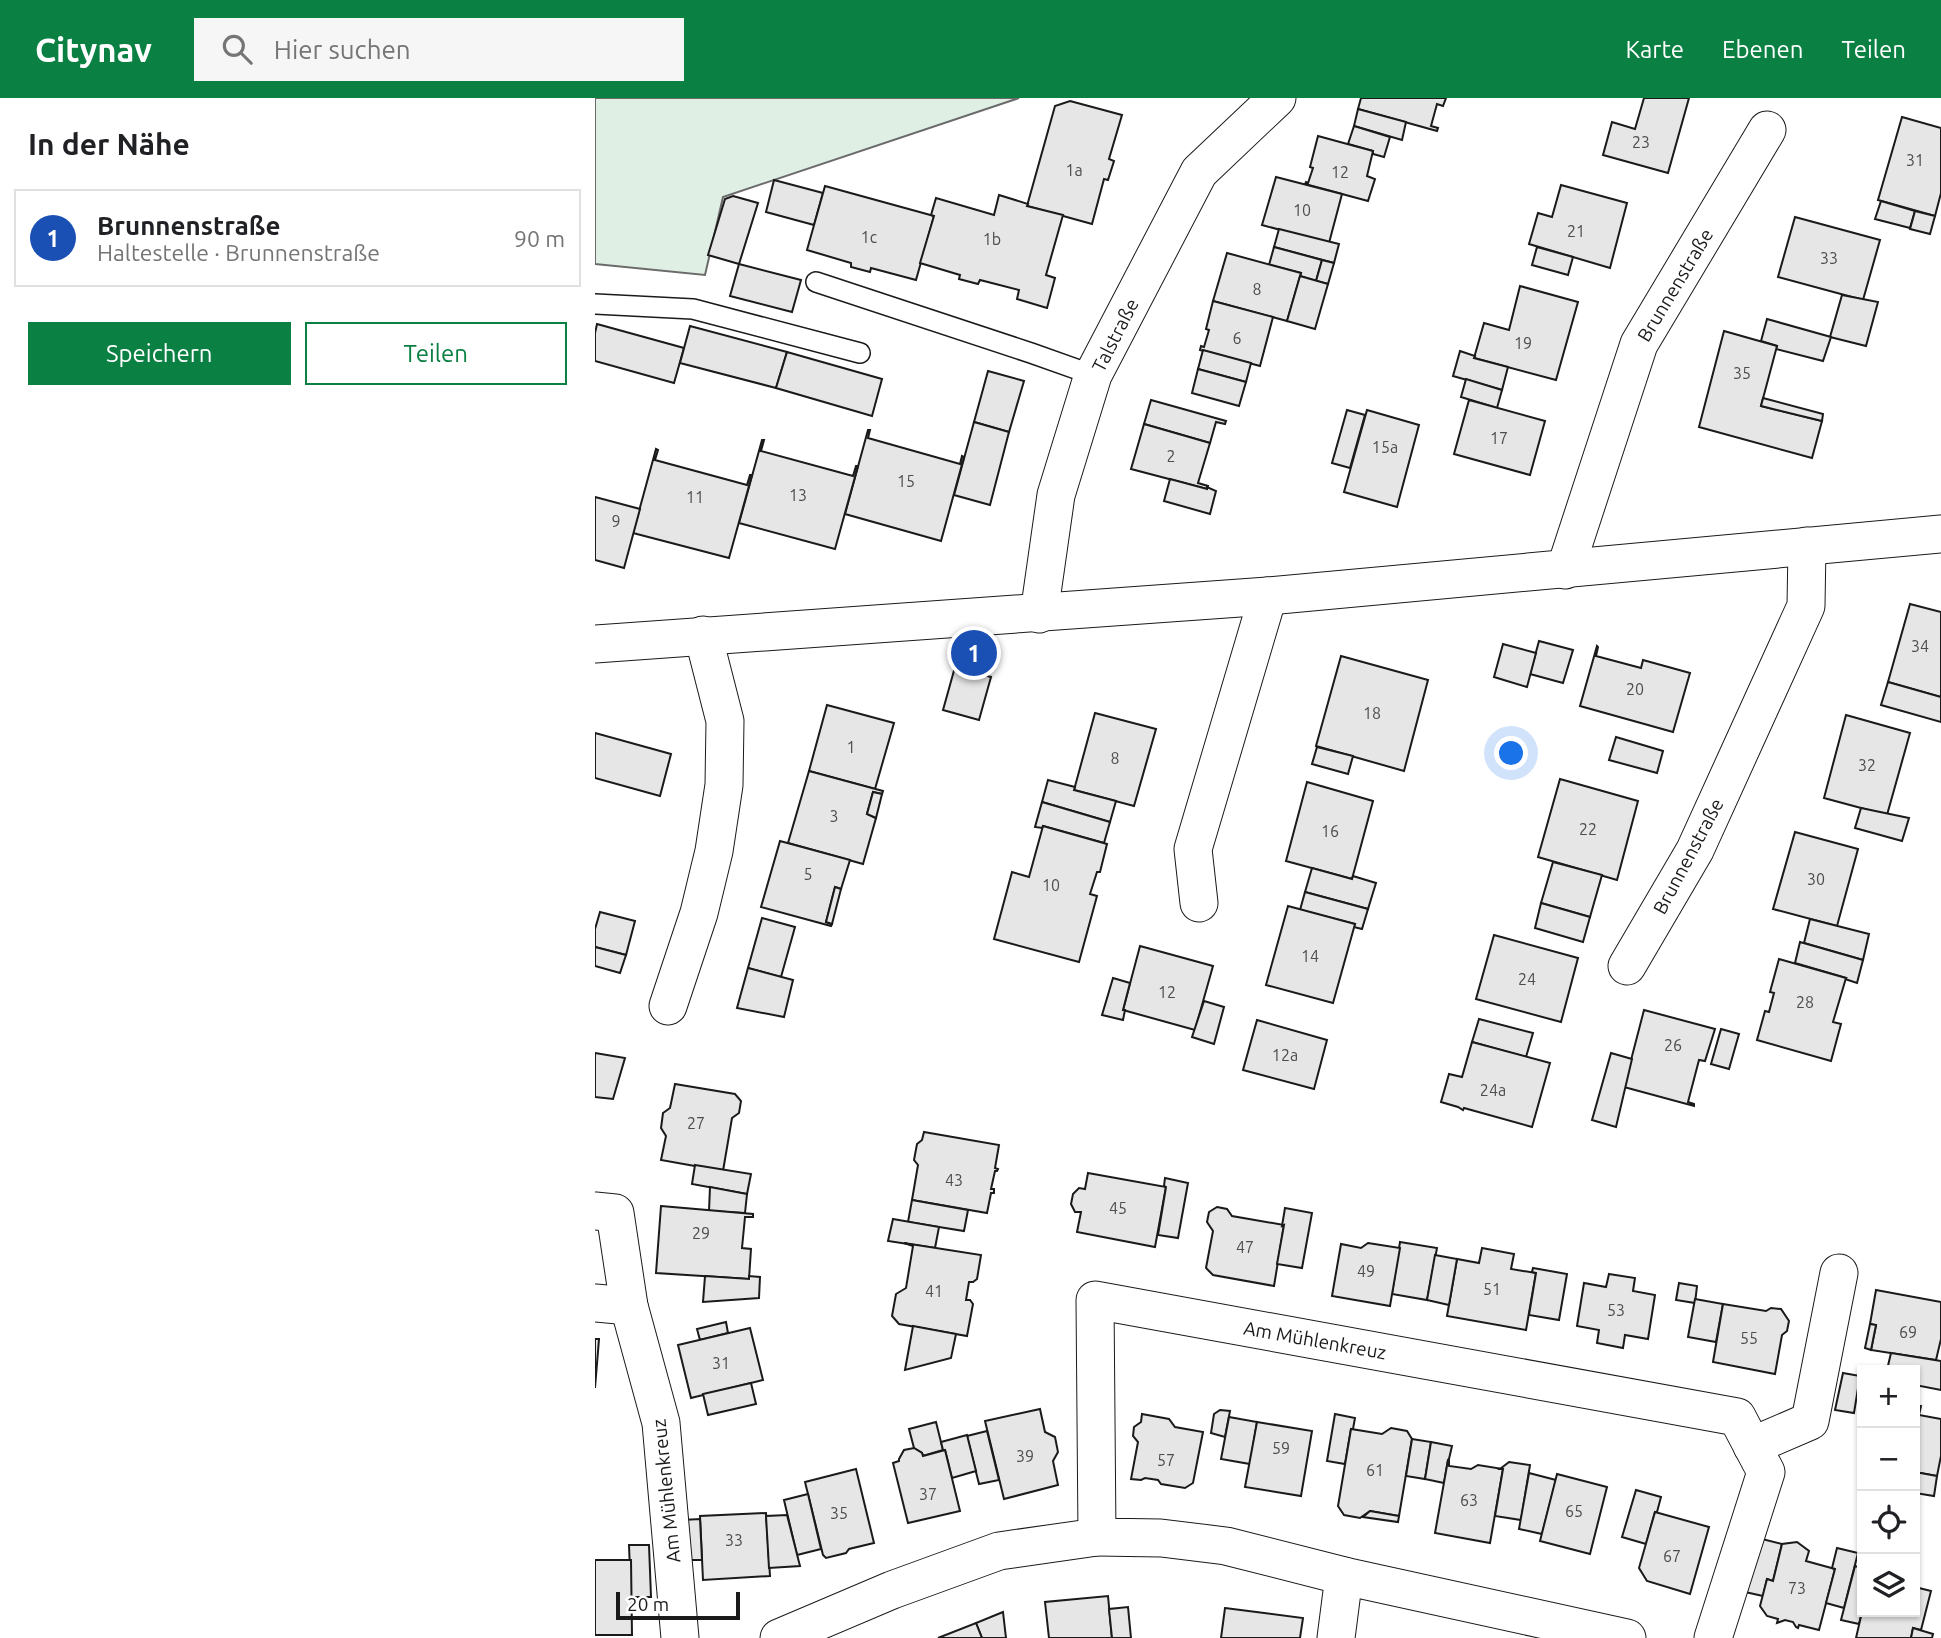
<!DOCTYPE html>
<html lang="de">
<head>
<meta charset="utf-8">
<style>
  :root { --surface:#fff; --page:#f6f6f6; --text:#202124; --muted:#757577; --line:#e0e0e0; --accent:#0b8043 }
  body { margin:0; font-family:Ubuntu,sans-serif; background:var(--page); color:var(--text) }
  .controls { position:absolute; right:21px; bottom:21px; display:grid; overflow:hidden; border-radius:0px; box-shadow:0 2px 5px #0004 }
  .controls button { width:63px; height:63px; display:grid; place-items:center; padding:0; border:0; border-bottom:2px solid var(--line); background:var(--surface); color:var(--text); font:35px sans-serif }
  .scale { position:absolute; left:21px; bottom:18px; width:124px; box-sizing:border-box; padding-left:7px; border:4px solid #1a1a1a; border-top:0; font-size:19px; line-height:24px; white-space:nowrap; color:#1a1a1a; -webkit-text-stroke:5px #fff; paint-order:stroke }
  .you { position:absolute; left:917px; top:656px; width:24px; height:24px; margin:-18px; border:5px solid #fff; border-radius:50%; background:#1a73e8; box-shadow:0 0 0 10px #1a73e833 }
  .badge { display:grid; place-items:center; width:46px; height:46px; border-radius:50%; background:var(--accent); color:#fff; font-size:23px; font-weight:700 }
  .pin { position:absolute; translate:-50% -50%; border:4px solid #fff; box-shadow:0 2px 7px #0006 }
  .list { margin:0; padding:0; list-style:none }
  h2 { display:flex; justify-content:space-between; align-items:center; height:91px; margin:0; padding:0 28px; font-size:30px }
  h2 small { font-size:23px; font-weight:400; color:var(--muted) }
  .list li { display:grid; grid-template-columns:46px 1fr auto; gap:21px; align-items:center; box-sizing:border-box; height:98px; margin:0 14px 14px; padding:0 14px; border:2px solid var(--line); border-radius:0px }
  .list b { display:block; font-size:26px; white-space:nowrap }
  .list p { margin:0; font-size:23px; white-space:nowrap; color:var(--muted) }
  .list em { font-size:23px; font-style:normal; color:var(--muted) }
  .actions { display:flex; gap:14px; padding:21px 28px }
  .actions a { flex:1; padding:16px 0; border:2px solid var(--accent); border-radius:0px; text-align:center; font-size:24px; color:var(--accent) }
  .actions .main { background:var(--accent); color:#fff }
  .icon { flex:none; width:38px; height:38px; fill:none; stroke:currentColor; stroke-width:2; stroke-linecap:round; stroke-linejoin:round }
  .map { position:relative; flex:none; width:1346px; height:1540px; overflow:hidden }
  header { display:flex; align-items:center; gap:42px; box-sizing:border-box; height:98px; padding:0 35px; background:var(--accent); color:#fff }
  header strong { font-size:33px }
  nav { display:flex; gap:38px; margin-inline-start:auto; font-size:24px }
  .search { width:490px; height:63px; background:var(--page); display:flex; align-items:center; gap:18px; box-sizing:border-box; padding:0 24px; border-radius:0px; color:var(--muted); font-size:26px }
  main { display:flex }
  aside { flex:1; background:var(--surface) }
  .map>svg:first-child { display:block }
</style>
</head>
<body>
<header>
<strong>Citynav</strong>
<div class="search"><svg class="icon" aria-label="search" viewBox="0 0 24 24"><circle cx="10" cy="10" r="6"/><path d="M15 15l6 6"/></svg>Hier suchen</div>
<nav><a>Karte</a><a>Ebenen</a><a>Teilen</a></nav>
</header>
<main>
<aside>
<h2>In der Nähe<small></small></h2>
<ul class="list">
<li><span class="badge" style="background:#1a4fb4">1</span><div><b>Brunnenstraße</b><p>Haltestelle · Brunnenstraße</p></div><em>90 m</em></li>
</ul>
<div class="actions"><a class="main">Speichern</a><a>Teilen</a></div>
</aside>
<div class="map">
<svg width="1346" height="1540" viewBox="0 0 1346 1540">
  <rect width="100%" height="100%" fill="#fff"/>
  <path fill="#e0efe3" stroke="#6a6a6a" stroke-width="2" d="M0 0H424L128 99 110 177 0 166Z"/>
  <g fill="#e6e6e6" stroke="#1a1a1a" stroke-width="2">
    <path d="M766 0H851L848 8 842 6 836 28 843 30 842 33 763 11Z"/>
    <path d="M1049 0H1094L1073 75 1008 57 1017 24 1040 31Z"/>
    <path d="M475 3 527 17 514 61 519 63 513 82 509 81 497 126 432 108 460 8Z"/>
    <path d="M763 11 811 24 807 42 759 28Z"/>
    <path d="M1307 19 1346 30V95L1340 118 1283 102Z"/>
    <path d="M759 28 795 39 789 59 778 56V53L753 46Z"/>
    <path d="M723 38 778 53 772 78 780 81 773 103 710 86 711 84 713 85 718 70 715 69Z"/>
    <path d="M681 79 747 96 734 145 667 127Z"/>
    <path d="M179 82 228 95 219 127 171 114Z"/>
    <path d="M966 87 1032 105 1015 170 934 146 943 115 957 119Z"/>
    <path d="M230 88 339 118 321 182 276 170 275 174 256 169V165L212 152Z"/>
    <path d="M404 97 433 106 432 108 468 117 451 177 460 180 452 210 422 201 424 192 385 182 383 186 364 181 365 177 325 165 339 118 336 117 341 100 399 117Z"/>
    <path d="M138 98 163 105 144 166 113 157 130 101Z"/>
    <path d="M1286 103 1320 113 1315 130 1280 121Z"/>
    <path d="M1320 113 1340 118 1335 136 1315 131Z"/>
    <path d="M1200 119 1285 142 1268 202 1183 179Z"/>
    <path d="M684 131 744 146 739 165 679 149Z"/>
    <path d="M679 149 727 162 721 183 705 178 706 175 674 167Z"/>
    <path d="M942 149 978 159 973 177 937 167Z"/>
    <path d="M632 155 706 175 692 223 618 203Z"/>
    <path d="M727 162 739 165 733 186 721 183Z"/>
    <path d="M144 166 206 182 197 214 135 198Z"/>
    <path d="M705 178 733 186 720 231 692 223Z"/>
    <path d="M925 188 983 204 961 282 879 260 889 225 914 232Z"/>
    <path d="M1247 197 1283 204 1271 248 1235 239Z"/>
    <path d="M618 203 678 219 665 268 605 252 606 248 609 249 614 232 611 231Z"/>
    <path d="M1172 221 1236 239 1228 263 1181 251 1182 248 1166 243Z"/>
    <path d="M2 226 89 250 79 285 0 263V235Z"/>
    <path d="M95 228 192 254 181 290 85 265Z"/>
    <path d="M1129 233 1182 248 1166 308 1227 323 1217 360 1104 329Z"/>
    <path d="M608 252 656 265 651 284 603 271Z"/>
    <path d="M865 253 880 258 879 260 913 269 907 292 858 278Z"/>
    <path d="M192 254 287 281 277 318 181 290Z"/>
    <path d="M603 271 651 284 644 308 597 295Z"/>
    <path d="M393 273 429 283 414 334 379 324Z"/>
    <path d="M871 281 907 292 902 310 866 299Z"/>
    <path d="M1168 300 1228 316 1227 323 1166 308Z"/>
    <path d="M556 302 631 323 630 326 621 324 615 345 549 326Z"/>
    <path d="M874 302 950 323 935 377 859 356Z"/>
    <path d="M752 312 770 317 755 370 737 365Z"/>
    <path d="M772 312 824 327 802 409 749 394Z"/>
    <path d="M379 324 414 334 395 407 359 397Z"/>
    <path d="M549 326 615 345 603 385 613 388 612 391 536 371Z"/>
    <path d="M273 332H275L273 340 365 366 367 358 369 359 346 443 250 416Z"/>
    <path d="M167 342H169L166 353 258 378 261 368H263L240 451 144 425Z"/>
    <path d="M61 351 63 352 60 362 152 387 155 377H157L134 460 38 435Z"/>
    <path d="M575 381 612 391V389L621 393 615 416 569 403Z"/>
    <path d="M0 399 45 411 29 470 0 462Z"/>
    <path d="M1315 506 1346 514V599L1293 584Z"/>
    <path d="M944 543 978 552 968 585 935 576Z"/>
    <path d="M908 546 941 555 932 589 899 579Z"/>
    <path d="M1002 548 1003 549 1001 558 1046 570 1048 562 1095 575 1078 634 985 608Z"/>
    <path d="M746 558 833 582 809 673 721 648Z"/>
    <path d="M360 569 396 579 384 622 348 612Z"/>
    <path d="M1293 584 1346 599V624L1286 607Z"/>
    <path d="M232 607 299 625 280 691 214 673Z"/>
    <path d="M500 615 561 631 539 708 479 692Z"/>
    <path d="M1251 617 1315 635 1292 717 1229 700Z"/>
    <path d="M0 635 76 656 65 698 0 680Z"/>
    <path d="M1021 639 1068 653 1062 675 1014 662Z"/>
    <path d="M722 649 758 658 753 676 717 666Z"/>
    <path d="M214 673 288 693 287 696 278 694 272 716 281 720 268 766 193 745Z"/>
    <path d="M965 681 1043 703 1022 782 943 759Z"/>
    <path d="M453 682 480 689 479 692 521 703 515 724 447 704Z"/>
    <path d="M712 684 778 703 757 781 691 763Z"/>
    <path d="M278 694 287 696 281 720 272 716Z"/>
    <path d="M447 704 515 724 509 745 448 728 447 730 440 729Z"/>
    <path d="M1266 710 1314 720 1307 743 1260 730Z"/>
    <path d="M448 728 512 746 505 774H502L495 796 502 798 484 864 399 841 417 774 434 779Z"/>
    <path d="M1200 734 1263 751 1242 828 1178 811Z"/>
    <path d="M185 743 255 762 246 791 240 789 231 824 237 826 236 828 166 809Z"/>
    <path d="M958 764 1007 777 995 819 946 805Z"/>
    <path d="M717 770 757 781 758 778 781 785 773 811 710 794Z"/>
    <path d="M240 789 246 791 237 826 231 824Z"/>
    <path d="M710 794 773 811 767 831 759 829 760 826 705 812Z"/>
    <path d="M946 805 995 819 988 844 940 830Z"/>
    <path d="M693 808 760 826 738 905 671 887Z"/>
    <path d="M5 814 40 823 31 857 0 849V831Z"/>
    <path d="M167 820 200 829 186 879 153 870Z"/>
    <path d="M1215 821 1274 836 1268 862 1209 845Z"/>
    <path d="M899 837 983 860 966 924 881 901Z"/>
    <path d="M1205 844 1268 862 1262 885 1250 881 1251 880 1200 865Z"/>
    <path d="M545 848 618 868 600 932 528 912Z"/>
    <path d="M0 849 31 857 25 875 0 868Z"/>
    <path d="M1184 861 1251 880 1238 924 1246 926 1236 963 1162 942 1170 913 1174 914 1179 895 1175 894Z"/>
    <path d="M153 870 198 882 189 919 142 910Z"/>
    <path d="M518 880 535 885 528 912H530L528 922 507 917Z"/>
    <path d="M609 903 629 909 619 946 597 939Z"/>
    <path d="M1049 912 1120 931 1110 963 1104 962 1093 1004 1099 1006V1008L1029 989Z"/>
    <path d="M884 921 938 935 931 959 877 944Z"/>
    <path d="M662 922 732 942 719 991 648 972Z"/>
    <path d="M1126 931 1144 936 1134 971 1116 966Z"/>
    <path d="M877 944 955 965 937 1029 869 1010 868 1012 863 1009 846 1004 854 976 867 979Z"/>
    <path d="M0 955 30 960 18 1001 0 999Z"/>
    <path d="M1016 955 1037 961 1021 1029 997 1022Z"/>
    <path d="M80 986 140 996 146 1003 144 1015 137 1020 128 1073 66 1062 71 1038 66 1030 68 1015 75 1010Z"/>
    <path d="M329 1034 404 1047 400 1070 403 1071 402 1073H400L396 1091H399V1095H396L392 1115 317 1102 323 1067 319 1062 322 1046 327 1042Z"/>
    <path d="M100 1067 156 1076 152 1096 97 1086Z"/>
    <path d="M493 1075 571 1089 560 1149 482 1134 486 1114H480L476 1106 478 1096 484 1090 490 1091Z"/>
    <path d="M570 1080 593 1085 583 1140 563 1137 571 1089 569 1088Z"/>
    <path d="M115 1089 152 1096 150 1115 114 1113Z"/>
    <path d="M317 1102 373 1112 369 1133 313 1124Z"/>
    <path d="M66 1108 158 1116V1119H150L147 1150 156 1151 154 1181 61 1175Z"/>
    <path d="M622 1109 632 1111 637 1118 689 1127 679 1188 618 1177 611 1170 618 1133 612 1124 614 1114Z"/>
    <path d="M690 1110 717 1115 707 1170 682 1166 689 1127 687 1128Z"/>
    <path d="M298 1121 344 1129 340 1150 293 1143Z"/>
    <path d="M805 1144 842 1150 832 1202 797 1196Z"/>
    <path d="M309 1145 386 1157 382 1181 378 1184H374L371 1202H375L378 1206 372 1238 304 1226 297 1218 301 1196 311 1190 318 1148Z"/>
    <path d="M773 1145 805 1150 795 1208 737 1198 746 1146 766 1150Z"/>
    <path d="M887 1150 919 1156 916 1171 941 1175 931 1232 852 1218 862 1161 884 1165Z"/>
    <path d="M840 1157 862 1161 854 1207 832 1202Z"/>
    <path d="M938 1170 972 1176 964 1222 934 1217 941 1175 937 1174Z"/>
    <path d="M1014 1176 1040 1180 1038 1193 1060 1197 1053 1241 1030 1237 1028 1250 1002 1245 1004 1232 982 1228 989 1185 1011 1189Z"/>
    <path d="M110 1178 154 1181V1178L165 1179 164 1200 108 1204Z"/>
    <path d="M1084 1185 1102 1188 1100 1205 1081 1202Z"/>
    <path d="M1281 1192 1346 1204V1241L1341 1262 1276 1252 1281 1227 1275 1226Z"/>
    <path d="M1100 1201 1128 1206 1121 1244 1093 1239Z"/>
    <path d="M1128 1206 1171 1213 1176 1210 1186 1211 1194 1223 1192 1233 1187 1237 1180 1276 1118 1264Z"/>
    <path d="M131 1224 133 1235 105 1242 102 1231Z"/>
    <path d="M1275 1226 1281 1227 1276 1252 1270 1250Z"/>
    <path d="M318 1228 361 1236 356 1260 310 1272Z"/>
    <path d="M155 1230 168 1282 96 1300 83 1247Z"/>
    <path d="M0 1241H4L0 1290Z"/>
    <path d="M1296 1255 1346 1263V1292L1320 1287V1272H1292Z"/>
    <path d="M1248 1275 1265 1278 1259 1315 1240 1312Z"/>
    <path d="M156 1285 161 1306 113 1317 108 1296Z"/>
    <path d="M1320 1307 1326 1308 1324 1317 1346 1321V1358L1342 1378 1320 1374Z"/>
    <path d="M445 1311 450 1334 460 1339 463 1354 458 1363 463 1387 409 1401 390 1323Z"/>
    <path d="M625 1312 635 1313 630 1339 616 1335 619 1316Z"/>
    <path d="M547 1316 574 1321 580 1329 608 1334 598 1385 590 1390 566 1386 563 1382 550 1380 546 1382 536 1381 543 1344 538 1338 539 1329 546 1324Z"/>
    <path d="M740 1316 760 1320 758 1331H756L750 1366 732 1363Z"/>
    <path d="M634 1319 662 1324 655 1366 626 1361Z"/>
    <path d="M341 1324 348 1352 328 1358 327 1355 319 1350 314 1331Z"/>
    <path d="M662 1324 717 1333 706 1398 650 1389Z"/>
    <path d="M796 1330 812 1333 817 1341 804 1418 775 1413 765 1420 749 1417 743 1408 756 1331 787 1336Z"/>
    <path d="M392 1333 404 1382 384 1386 372 1338Z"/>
    <path d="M372 1337 381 1373 357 1380 350 1352H348L346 1344Z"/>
    <path d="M817 1341 836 1344 830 1381 811 1378Z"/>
    <path d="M836 1344 857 1348 854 1361 853 1362 849 1385 830 1381Z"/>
    <path d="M319 1350 327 1355 328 1358 350 1352 365 1413 313 1425 298 1365 304 1363V1361L309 1352Z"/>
    <path d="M854 1361V1368L876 1371 883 1367 908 1371 895 1445 840 1435 853 1362Z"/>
    <path d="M914 1364 935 1367 926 1422 900 1418 908 1371H905Z"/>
    <path d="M261 1371 279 1445 254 1451 251 1455 231 1460 228 1457 210 1384Z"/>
    <path d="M1320 1374 1342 1378 1339 1398 1320 1395Z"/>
    <path d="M934 1375 961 1382 947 1436 924 1431Z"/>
    <path d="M962 1376 1012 1389 995 1456 945 1443Z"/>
    <path d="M1041 1392 1066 1399 1062 1414H1060L1051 1446 1027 1439Z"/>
    <path d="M213 1396 226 1451 202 1457 189 1402Z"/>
    <path d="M775 1413 804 1418 803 1424 768 1419Z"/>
    <path d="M1060 1414 1114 1429 1095 1496 1052 1483 1044 1470Z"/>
    <path d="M171 1415 175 1478 108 1482 105 1418Z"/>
    <path d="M192 1417 205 1468 174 1470 171 1418Z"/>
    <path d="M105 1421 107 1462H89L87 1422Z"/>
    <path d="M1163 1440 1187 1446 1178 1483 1172 1481 1168 1498 1150 1494Z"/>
    <path d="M1202 1444 1214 1453 1211 1463 1240 1471 1224 1532 1204 1527 1203 1530 1201 1529 1198 1524 1190 1522 1182 1525 1183 1521 1172 1518 1165 1508 1172 1481 1178 1483 1187 1446Z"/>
    <path d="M34 1447H54L56 1499H36Z"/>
    <path d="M1242 1450 1263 1455 1249 1510 1231 1505 1240 1471 1237 1470Z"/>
    <path d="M0 1462H36L37 1537H0Z"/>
    <path d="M1260 1468 1267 1470V1514L1264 1526 1246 1522Z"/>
    <path d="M1320 1489 1336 1493 1326 1532 1318 1530 1316 1540H1261L1267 1514H1320Z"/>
    <path d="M513 1498 517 1540H454L450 1504Z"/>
    <path d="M533 1509 536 1540H517L514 1511Z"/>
    <path d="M630 1510 708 1520 705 1540H626Z"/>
    <path d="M408 1514 411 1540H387L381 1525Z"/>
    <path d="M381 1525 387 1540H343Z"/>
    <path d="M1318 1530 1338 1536 1337 1540H1316Z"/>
  </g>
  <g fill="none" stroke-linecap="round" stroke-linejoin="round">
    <g stroke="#1a1a1a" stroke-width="22">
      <g id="service">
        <path d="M221 184 436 255 498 277"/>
        <path d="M0 206 98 211 265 255"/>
      </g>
    </g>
    <g stroke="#1a1a1a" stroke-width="39">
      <g id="minor">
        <path d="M970 472 1044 246 1172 32"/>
        <path d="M444 516 461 397 498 277 604 74 682 0"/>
        <path d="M0 546 673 498 1346 436"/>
        <path d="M604 805 598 751 673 498"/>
        <path d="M1032 868 1100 752 1211 508 1212 448"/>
        <path d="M73 908 104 815 119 753 129 687 130 623 108 537"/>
        <path d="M0 1113 20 1115 34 1208 66 1325 85 1540"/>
        <path d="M0 1205 34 1208"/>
        <path d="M1157 1348 1215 1323 1244 1175"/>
        <path d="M749 1478 1032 1540"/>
        <path d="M184 1540 297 1492 404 1453 502 1439"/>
        <path d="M741 1540 749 1478 631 1448 566 1440 502 1439 500 1202 1142 1319 1171 1374 1118 1540"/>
      </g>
    </g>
    <use href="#service" stroke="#fff" stroke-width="19"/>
    <use href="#minor" stroke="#fff" stroke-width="37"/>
  </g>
  <g text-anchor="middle" stroke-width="5" stroke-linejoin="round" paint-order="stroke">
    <g font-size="16" fill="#4d4d4d">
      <text x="1046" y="50">23</text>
      <text x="1320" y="68">31</text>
      <text x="479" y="78">1a</text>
      <text x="745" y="80">12</text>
      <text x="707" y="118">10</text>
      <text x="981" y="139">21</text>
      <text x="274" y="145">1c</text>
      <text x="397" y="147">1b</text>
      <text x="1234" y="166">33</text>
      <text x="662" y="197">8</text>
      <text x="642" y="246">6</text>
      <text x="928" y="251">19</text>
      <text x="1147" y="281">35</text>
      <text x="904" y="346">17</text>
      <text x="790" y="355">15a</text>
      <text x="576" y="364">2</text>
      <text x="311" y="389">15</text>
      <text x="203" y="403">13</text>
      <text x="100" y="405">11</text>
      <text x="21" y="429">9</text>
      <text x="1325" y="554">34</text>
      <text x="1040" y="597">20</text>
      <text x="777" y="621">18</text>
      <text x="256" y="655">1</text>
      <text x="520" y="666">8</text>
      <text x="1272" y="673">32</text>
      <text x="239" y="724">3</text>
      <text x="993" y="737">22</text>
      <text x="735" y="739">16</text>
      <text x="213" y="782">5</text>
      <text x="1221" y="787">30</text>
      <text x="456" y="793">10</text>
      <text x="715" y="864">14</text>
      <text x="932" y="887">24</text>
      <text x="572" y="900">12</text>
      <text x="1210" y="910">28</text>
      <text x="1078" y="953">26</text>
      <text x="690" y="963">12a</text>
      <text x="898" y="998">24a</text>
      <text x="101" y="1031">27</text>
      <text x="359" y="1088">43</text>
      <text x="523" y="1116">45</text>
      <text x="106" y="1141">29</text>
      <text x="650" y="1155">47</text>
      <text x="771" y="1179">49</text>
      <text x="897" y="1197">51</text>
      <text x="339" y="1199">41</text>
      <text x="1021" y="1218">53</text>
      <text x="1313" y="1240">69</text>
      <text x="1154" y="1246">55</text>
      <text x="126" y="1271">31</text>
      <text x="686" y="1356">59</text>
      <text x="430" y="1364">39</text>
      <text x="571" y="1368">57</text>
      <text x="780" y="1378">61</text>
      <text x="333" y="1402">37</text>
      <text x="874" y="1408">63</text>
      <text x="979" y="1419">65</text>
      <text x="244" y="1421">35</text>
      <text x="139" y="1448">33</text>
      <text x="1077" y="1464">67</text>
      <text x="1202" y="1496">73</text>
    </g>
    <g font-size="19" fill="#1a1a1a" stroke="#fff">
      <text transform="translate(1080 187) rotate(-59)" y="7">Brunnenstraße</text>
      <text transform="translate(520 237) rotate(-63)" y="7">Talstraße</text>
      <text transform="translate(1093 758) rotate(-62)" y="7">Brunnenstraße</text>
      <text transform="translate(720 1242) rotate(10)" y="7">Am Mühlenkreuz</text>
      <text transform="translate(71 1393) rotate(-96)" y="7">Am Mühlenkreuz</text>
    </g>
  </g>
</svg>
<div class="controls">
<button>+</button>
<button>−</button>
<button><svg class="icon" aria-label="locate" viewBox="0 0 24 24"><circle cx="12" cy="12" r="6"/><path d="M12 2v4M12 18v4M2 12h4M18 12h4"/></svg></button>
<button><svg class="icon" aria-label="layers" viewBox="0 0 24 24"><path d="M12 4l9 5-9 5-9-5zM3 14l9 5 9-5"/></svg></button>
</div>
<div class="scale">20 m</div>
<div class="you"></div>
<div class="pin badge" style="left:379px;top:555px;background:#1a4fb4">1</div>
</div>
</main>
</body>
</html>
